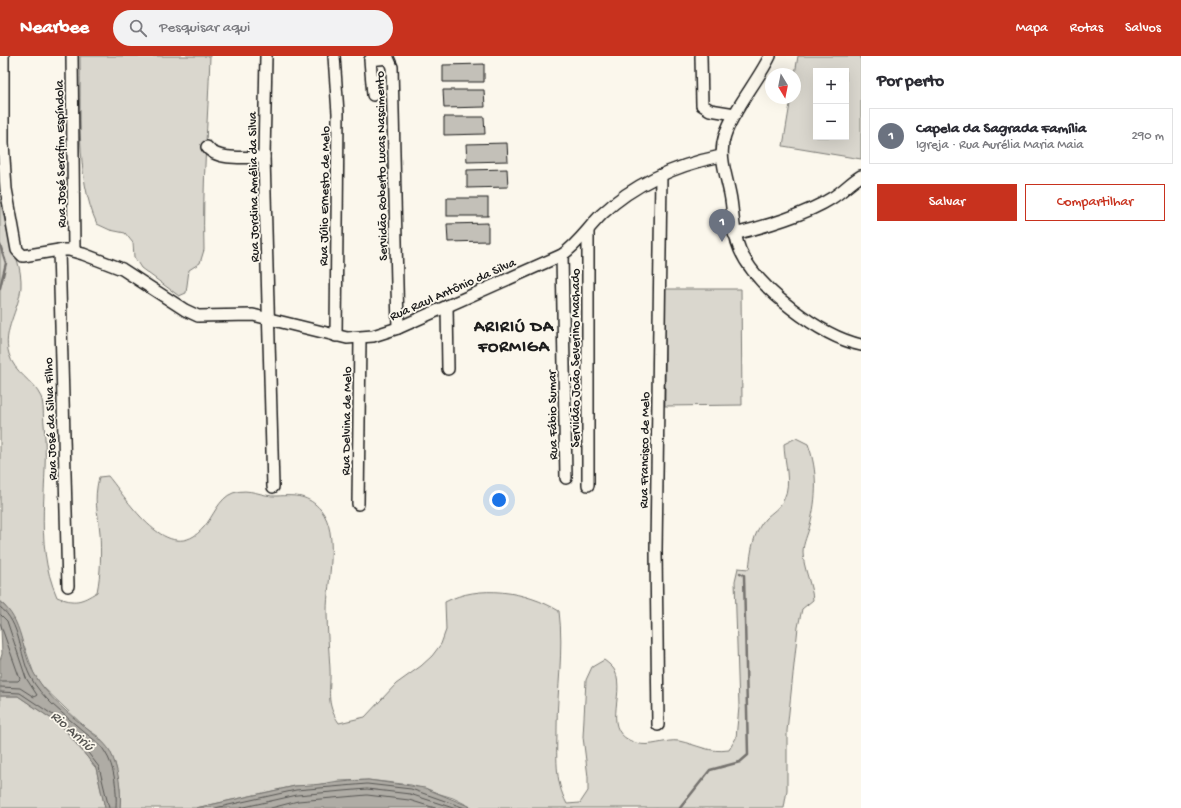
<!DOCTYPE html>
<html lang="pt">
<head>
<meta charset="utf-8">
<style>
  :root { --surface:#fff; --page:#f2f2f3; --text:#2b2b33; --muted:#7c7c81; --line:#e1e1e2; --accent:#c8321e }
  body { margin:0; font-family:"Gochi Hand",sans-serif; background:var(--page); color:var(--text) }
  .controls { position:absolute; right:12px; top:12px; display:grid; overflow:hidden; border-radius:0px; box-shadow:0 4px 16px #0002 }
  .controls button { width:36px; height:36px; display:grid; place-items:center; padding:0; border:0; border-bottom:1px solid var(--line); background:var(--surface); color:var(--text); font:20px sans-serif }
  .compass { position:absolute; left:765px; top:12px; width:36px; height:36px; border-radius:50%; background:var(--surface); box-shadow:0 4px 16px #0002; rotate:170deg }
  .you { position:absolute; left:499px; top:444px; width:14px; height:14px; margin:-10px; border:3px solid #fff; border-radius:50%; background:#1a73e8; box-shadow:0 0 0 6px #1a73e833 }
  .badge { display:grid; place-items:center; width:26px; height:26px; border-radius:50%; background:var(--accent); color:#fff; font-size:13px; font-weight:700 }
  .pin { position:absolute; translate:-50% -33px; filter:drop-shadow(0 1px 2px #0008) }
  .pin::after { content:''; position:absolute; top:21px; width:14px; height:12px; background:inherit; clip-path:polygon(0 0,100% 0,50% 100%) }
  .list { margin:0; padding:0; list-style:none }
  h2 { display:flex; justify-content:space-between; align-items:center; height:52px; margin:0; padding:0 16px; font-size:17px }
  h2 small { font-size:13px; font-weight:400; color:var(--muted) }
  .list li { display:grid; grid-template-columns:26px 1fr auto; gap:12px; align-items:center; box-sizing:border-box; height:56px; margin:0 8px 8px; padding:0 8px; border:1px solid var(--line); border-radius:0px }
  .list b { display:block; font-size:15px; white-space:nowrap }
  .list p { margin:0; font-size:13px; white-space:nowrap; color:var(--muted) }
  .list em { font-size:13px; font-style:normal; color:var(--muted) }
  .actions { display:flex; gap:8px; padding:12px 16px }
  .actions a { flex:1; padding:9px 0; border:1px solid var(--accent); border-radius:0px; text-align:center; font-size:14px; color:var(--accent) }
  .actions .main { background:var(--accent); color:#fff }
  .icon { flex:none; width:22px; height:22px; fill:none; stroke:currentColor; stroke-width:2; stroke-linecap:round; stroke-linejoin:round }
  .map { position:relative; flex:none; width:861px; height:752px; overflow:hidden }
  header { display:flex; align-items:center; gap:24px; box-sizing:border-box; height:56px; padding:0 20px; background:var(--accent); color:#fff }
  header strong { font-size:19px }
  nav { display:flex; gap:22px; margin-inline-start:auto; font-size:14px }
  .search { width:280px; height:36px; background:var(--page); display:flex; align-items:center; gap:10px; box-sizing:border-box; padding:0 14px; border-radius:22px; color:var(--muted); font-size:15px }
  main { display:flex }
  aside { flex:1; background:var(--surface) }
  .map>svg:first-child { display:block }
</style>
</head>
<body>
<header>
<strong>Nearbee</strong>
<div class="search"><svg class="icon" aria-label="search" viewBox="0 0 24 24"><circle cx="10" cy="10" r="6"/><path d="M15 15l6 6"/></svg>Pesquisar aqui</div>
<nav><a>Mapa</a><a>Rotas</a><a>Salvos</a></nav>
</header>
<main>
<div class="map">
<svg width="861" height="752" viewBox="0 0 861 752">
  <rect width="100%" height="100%" fill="#fbf7ec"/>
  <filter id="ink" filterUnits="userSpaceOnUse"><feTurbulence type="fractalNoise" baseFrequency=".025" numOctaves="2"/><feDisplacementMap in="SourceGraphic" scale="8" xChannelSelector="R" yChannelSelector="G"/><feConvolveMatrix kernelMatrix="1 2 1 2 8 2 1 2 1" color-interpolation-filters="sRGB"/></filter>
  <g filter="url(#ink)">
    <g fill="#dad7ce" stroke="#7b7a75" fill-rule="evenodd">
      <path d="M80 0H210C208 65 202 129 204 194L200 207 189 214 186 237 179 240 141 212 134 201 133 187 125 177 110 174 97 168C75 120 81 53 80 0Z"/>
      <path d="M798 0H861V103L783 90 791 42H795V18ZM816 15H846V81H816Z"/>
      <path d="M0 143C3 155 5 167 8 178 14 195 22 212 21 231 19 254 2 275 9 298 14 317 33 324 41 341 44 348 43 360 44 368 50 426 32 484 57 541 75 548 81 546 97 536 101 517 101 496 100 477 98 453 93 447 99 421L108 420C128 444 169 513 204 471 213 461 219 442 233 437 250 431 262 441 277 440 296 439 308 439 321 454 340 478 327 526 327 555 327 574 329 593 330 613 331 635 325 647 339 667L365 661 396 628 421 610 432 600 441 588 446 574 445 546C479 528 526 535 559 555 564 594 557 634 557 672 557 699 554 724 567 748L580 747 588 735V721L583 681 586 624 592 611 604 604C608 607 613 611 615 615 626 641 599 675 636 687 650 692 665 683 679 685 698 689 709 697 729 694L736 682 739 651 735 525 738 512 749 513C751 495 753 477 765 463 772 456 780 452 784 443 792 426 784 406 784 388L796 382 808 388C818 415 817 441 810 469 808 478 803 487 803 496 803 512 812 528 813 544L802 553 798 571 787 675V734L784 752H473L453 742 411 729 368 724 338 725 311 730H295L196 752H120V733L115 707 99 681 87 673 42 630 34 618 25 592 5 550 0 546Z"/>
      <path d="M665 233H741L742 349 665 350Z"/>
      <path d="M0 640H18L62 670 96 712 105 752H0Z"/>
    </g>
    <g fill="#afaca5" stroke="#74726e">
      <path d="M0 546C24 564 20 595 35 619 47 640 68 657 86 672 94 679 104 685 110 695 118 711 122 734 120 752H105L96 712 62 670 18 640H0V604L2 598Z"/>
      <path d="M368 724 425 732 473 752H196L295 730C320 729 343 725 368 724Z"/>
    </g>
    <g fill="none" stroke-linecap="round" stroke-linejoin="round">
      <g stroke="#575653" stroke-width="1">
        <path d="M0 551C21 567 19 598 30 620 41 642 65 659 83 675 91 682 99 686 105 696 115 711 117 734 116 752"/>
        <path d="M0 558 7 565 26 622 37 639 34 641 20 632 0 631"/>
        <path d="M0 567 20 623 18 625H0"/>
        <path d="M0 636 20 637 65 667 99 711 109 752"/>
        <path d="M215 752 296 734 367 728 411 733 465 752"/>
        <path d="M240 752 297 739 367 733 410 738 453 752"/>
        <path d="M271 752 298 745 367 739 409 744 435 752"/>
      </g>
      <g stroke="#74726e" stroke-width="2.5">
        <path d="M0 189 6 207 0 232"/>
        <path d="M680 752 710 714 740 706 748 699 744 519 740 517"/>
      </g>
    </g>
    <g fill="#c3c0b8" stroke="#1c1c1c">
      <path d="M484 8V26H443V9Z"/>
      <path d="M443 34H484L485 51 444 52Z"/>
      <path d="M444 61H484L485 78 444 79Z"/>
      <path d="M507 87 508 105 467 106 466 88Z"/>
      <path d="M507 113 508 131 467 132V114Z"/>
      <rect x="447" y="142" width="41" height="18"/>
      <path d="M488 167V185L448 186 447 168Z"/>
    </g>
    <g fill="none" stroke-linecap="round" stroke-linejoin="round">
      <g stroke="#1c1c1c" stroke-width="14">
        <g id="minor">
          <path d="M3 0V87L6 133 17 194 23 200 59 194H69L83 198 122 213 185 254 198 260 253 259 347 282 373 280 398 272 562 199C578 188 588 172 602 158 635 127 677 109 721 100"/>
          <path d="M72 0 74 195"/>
          <path d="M266 0 264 101 273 431"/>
          <path d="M334 0 338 57 336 280"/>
          <path d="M701 0 702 49 710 54 735 58"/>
          <path d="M770 0C758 25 733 54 725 79 718 99 726 118 730 138 734 157 732 176 740 194 757 232 820 280 861 289"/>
          <path d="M373 39 370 4 388 2 392 11 398 272"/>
          <path d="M207 91C216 105 248 101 264 101"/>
          <path d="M588 175V429"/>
          <path d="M734 178C764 171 807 158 832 142 842 136 851 126 861 120"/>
          <path d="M59 194 68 530"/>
          <path d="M562 199 566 422"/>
          <path d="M447 250 448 313"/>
          <path d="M358 448 360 282"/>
          <path d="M658 669 656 495 661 119"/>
        </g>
      </g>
      <use href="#minor" stroke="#fbf7ec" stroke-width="11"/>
    </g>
  </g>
  <g text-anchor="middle" stroke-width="3.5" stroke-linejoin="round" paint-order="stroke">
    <g font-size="13" fill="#1c1c1c" stroke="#fbf7ec">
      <text transform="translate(59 98) rotate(-91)" y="5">Rua José Serafim Espíndola</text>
      <text transform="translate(380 110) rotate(-91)" y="5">Servidão Roberto Lucas Nascimento</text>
      <text transform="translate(252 131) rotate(-91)" y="5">Rua Jordina Amélia da Silva</text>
      <text transform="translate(323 140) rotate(-89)" y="5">Rua Júlio Ernesto de Melo</text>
      <text transform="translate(452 232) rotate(-24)" y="5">Rua Raul Antônio da Silva</text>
      <text transform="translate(574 302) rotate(-90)" y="5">Servidão João Severino Machado</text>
      <text transform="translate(551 359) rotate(-91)" y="5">Rua Fábio Sumar</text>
      <text transform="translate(49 363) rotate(-92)" y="5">Rua José da Silva Filho</text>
      <text transform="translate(345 365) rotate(-89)" y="5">Rua Delvina de Melo</text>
      <text transform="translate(643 394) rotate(-89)" y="5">Rua Francisco de Melo</text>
    </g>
    <g font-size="14" font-style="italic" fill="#575653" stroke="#fbf7ec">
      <text transform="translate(73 674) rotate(42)" y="5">Rio Aririú</text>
    </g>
    <g font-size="17" font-weight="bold" letter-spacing="1" fill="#1c1c1c" stroke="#fbf7ec">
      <text x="514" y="275">ARIRIÚ DA<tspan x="514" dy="20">FORMIGA</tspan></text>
    </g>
  </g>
</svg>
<div class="controls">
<button>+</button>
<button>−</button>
</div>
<svg class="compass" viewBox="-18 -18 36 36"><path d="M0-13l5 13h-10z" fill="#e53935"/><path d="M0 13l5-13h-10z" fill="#7c7c81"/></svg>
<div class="you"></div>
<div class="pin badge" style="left:722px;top:186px;background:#6b7280">1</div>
</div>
<aside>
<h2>Por perto<small></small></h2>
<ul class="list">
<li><span class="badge" style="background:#6b7280">1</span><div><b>Capela da Sagrada Família</b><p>Igreja · Rua Aurélia Maria Maia</p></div><em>290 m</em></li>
</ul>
<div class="actions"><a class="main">Salvar</a><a>Compartilhar</a></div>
</aside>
</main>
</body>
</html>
